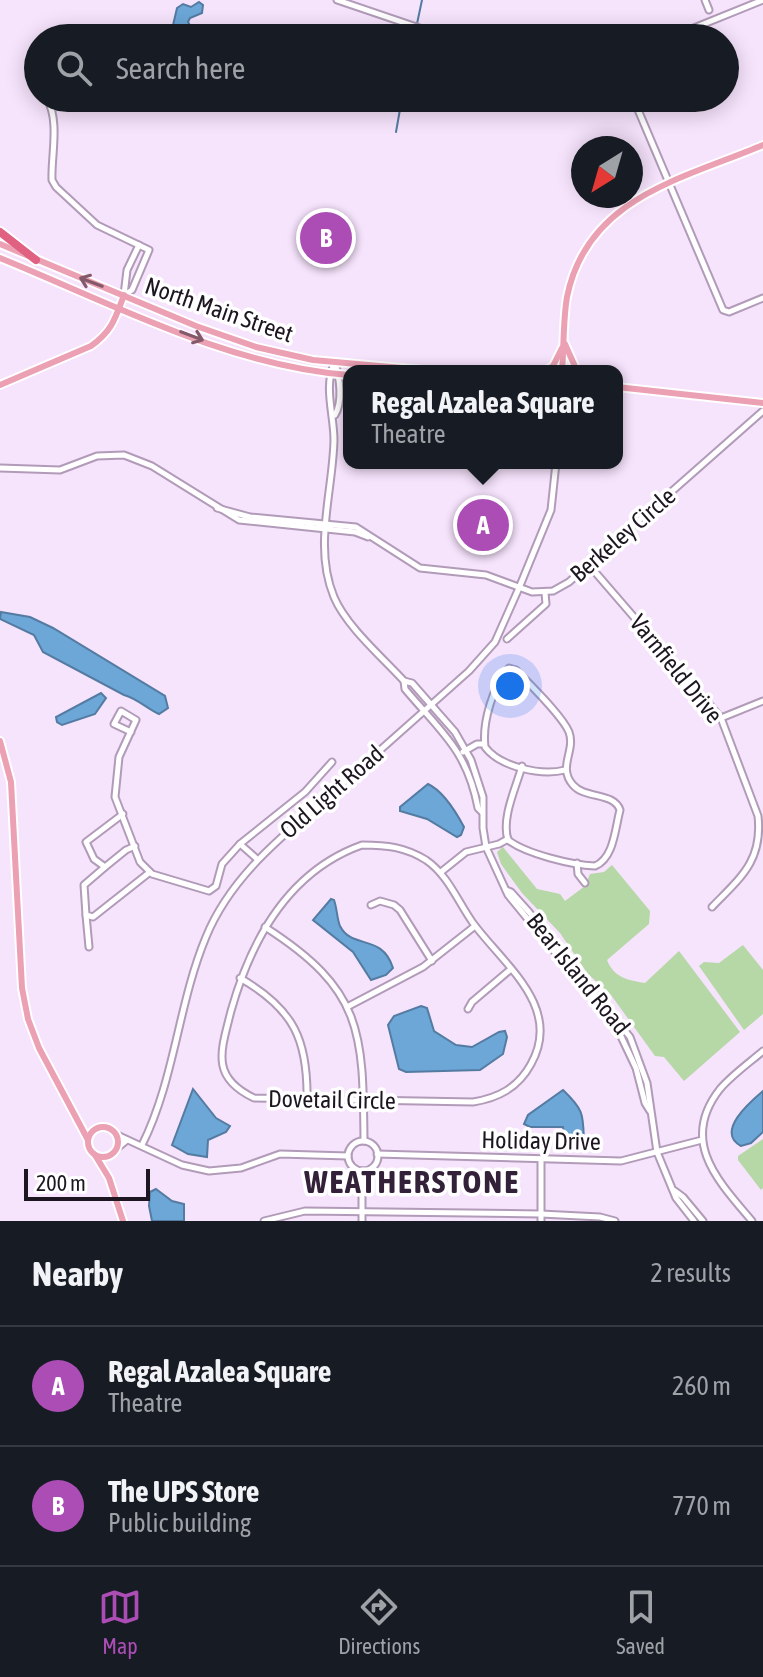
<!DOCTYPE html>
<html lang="en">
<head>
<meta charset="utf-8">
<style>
  :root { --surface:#171b24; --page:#20242c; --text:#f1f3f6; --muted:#9ea1a6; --line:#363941; --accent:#ac4db6 }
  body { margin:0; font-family:"Asap Condensed",sans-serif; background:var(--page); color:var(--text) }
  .compass { position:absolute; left:571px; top:136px; width:72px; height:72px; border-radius:50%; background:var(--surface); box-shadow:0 4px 20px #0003; rotate:217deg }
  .scale { position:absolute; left:24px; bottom:20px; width:126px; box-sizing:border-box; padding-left:8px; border:4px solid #1d1520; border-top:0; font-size:22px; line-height:28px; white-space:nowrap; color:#1d1520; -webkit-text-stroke:6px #fff; paint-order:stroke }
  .you { position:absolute; left:510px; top:686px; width:28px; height:28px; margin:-20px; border:6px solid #fff; border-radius:50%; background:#1a73e8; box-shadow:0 0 0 12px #1a73e833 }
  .badge { display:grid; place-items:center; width:52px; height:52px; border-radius:50%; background:var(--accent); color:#fff; font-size:26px; font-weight:700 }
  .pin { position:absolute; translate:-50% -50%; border:4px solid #fff; box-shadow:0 2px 8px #0006 }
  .popup { position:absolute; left:343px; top:365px; width:280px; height:104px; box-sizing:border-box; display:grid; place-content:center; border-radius:16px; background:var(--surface); filter:drop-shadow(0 2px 6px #0005); font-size:26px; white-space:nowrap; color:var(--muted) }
  .popup b { font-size:30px; color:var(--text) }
  .popup::after { content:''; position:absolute; left:50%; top:100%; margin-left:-16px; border:16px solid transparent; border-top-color:var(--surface) }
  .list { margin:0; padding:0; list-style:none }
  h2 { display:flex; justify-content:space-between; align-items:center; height:104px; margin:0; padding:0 32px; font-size:34px }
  h2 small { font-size:26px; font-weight:400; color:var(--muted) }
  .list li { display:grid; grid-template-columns:52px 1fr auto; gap:24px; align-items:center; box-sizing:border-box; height:120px; padding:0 32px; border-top:2px solid var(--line) }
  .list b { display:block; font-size:30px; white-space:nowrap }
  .list p { margin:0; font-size:26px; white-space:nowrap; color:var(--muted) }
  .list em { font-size:26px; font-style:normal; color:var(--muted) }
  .icon { flex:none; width:44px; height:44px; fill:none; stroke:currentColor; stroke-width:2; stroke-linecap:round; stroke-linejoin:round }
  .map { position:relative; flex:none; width:763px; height:1221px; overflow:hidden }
  .search { position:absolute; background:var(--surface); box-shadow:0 4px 20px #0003; left:24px; right:24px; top:24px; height:88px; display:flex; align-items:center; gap:20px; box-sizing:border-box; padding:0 28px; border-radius:44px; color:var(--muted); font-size:30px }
  .sheet { height:344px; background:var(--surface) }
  nav { display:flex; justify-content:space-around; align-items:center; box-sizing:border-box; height:112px; border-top:2px solid var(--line); background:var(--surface); font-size:22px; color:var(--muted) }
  nav a { display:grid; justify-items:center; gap:4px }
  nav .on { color:var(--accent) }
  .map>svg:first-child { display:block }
</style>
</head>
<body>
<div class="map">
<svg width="763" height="1221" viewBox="0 0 763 1221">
  <rect width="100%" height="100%" fill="#f6e3fc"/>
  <g fill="#b6d7a6">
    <path d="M503 847 537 889 560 894 565 901 585 886 590 874 604 872 612 865 650 911 649 924 607 960C614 978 628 980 645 983L679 951 740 1032 684 1081 664 1057 655 1056 611 995 588 974 560 933 522 893 501 864 497 852Z"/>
    <path d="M743 945 763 970V1014L744 1030 699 966 704 962 719 963Z"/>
    <path d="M763 1139V1188L761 1190 738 1160V1156Z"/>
  </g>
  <g fill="#6ca7d8" stroke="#547ba1" stroke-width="2">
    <path d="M199 2 203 5 202 13 190 18 188 22 198 38H170L177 8 183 4 191 7Z"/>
    <path d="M1 612 30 617 53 628 165 696 168 708 159 714C146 708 138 699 124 695L43 652 34 635 0 619Z"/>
    <path d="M101 693 106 698 95 714 62 725 57 722 56 717Z"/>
    <path d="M428 784C443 791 456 812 464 827L461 835 457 837 427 819 400 811V807Z"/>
    <path d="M331 899 334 900C337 908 337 919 340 926 352 950 382 933 393 968L386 975 371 980 353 952 313 920Z"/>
    <path d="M421 1006 427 1008 434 1031 456 1045 472 1047 499 1032 505 1031 507 1037 503 1054 480 1070 406 1072 399 1069 388 1025 394 1016Z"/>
    <path d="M193 1089 216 1118 230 1126 226 1132 208 1140 207 1157 188 1154 172 1145Z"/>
    <path d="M563 1090C585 1111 583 1115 584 1144L578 1150 566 1147 563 1127H530L524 1124 528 1115Z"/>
    <path d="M763 1091V1132L751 1143 741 1146C715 1132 750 1102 763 1091Z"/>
    <path d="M156 1189 172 1201 184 1204V1221H152L149 1206 150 1192Z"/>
  </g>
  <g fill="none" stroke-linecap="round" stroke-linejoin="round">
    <g stroke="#547ba1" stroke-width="2">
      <path d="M414 38 422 0"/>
      <path d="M396 132 402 98"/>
    </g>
    <g stroke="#b19bb8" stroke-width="9">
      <g id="minor">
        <path d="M337 0 449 38"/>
        <path d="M705 0 709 10"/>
        <path d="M669 38 763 0"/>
        <path d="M633 98 723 310 729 312 763 298"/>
        <path d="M47 99C60 121 51 156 52 180L56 187 97 225 149 250 132 290 124 295"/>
        <path d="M52 108 80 98"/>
        <path d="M124 295 127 270 139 245"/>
        <path d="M335 362C323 386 334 414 334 440 333 491 313 547 334 597 346 626 383 658 404 681L405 689C441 732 467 750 478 808L482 812"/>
        <path d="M335 415C343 402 340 378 335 363"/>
        <path d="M0 468 60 470 97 456 124 455 152 466 239 520 355 532 368 537"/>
        <path d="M217 508 250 517 356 527 420 568 486 575 532 592 553 591 569 582 763 411"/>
        <path d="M589 565 721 718 758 816C763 861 740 878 712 907"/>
        <path d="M507 639 546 604 545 593"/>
        <path d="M404 681 412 683 455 732 471 760 483 797V828L486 847 508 895 617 1028 636 1068 645 1103 650 1111"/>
        <path d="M721 718 763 701"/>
        <path d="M131 732 114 724 121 711 136 720 119 757 115 797 140 862 152 874 209 891 216 886 222 864 240 844 257 859"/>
        <path d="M463 752 477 744H484"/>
        <path d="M522 766C516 788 501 818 508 840 526 854 572 865 595 866 614 858 615 829 620 810 614 792 585 799 573 785 557 767 576 751 569 732 562 715 529 684 516 670L509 668C493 686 482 722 485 747 500 767 541 776 565 770"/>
        <path d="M123 814 86 842 94 859 105 867 84 885 86 915 93 917 150 872"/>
        <path d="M240 844 305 792 332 762"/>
        <path d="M362 845C387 845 405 847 426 860 448 875 458 902 473 923 504 965 563 1007 531 1064 518 1088 498 1098 473 1102L254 1098C210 1077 221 1051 231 1011 251 940 289 871 362 845Z"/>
        <path d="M577 863 578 874 585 883"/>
        <path d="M105 867 126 850 135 846"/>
        <path d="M441 872 466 852 499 844 508 839"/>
        <path d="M506 890 511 892 529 912 630 1037 647 1083 657 1152 676 1198 694 1221"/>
        <path d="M371 905 380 901 394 905 400 910 432 961"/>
        <path d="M86 915 89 947"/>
        <path d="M265 927C363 990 363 1031 364 1141"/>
        <path d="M240 978C294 1009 308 1040 307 1100"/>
        <path d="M347 1007 423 967 475 926"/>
        <path d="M468 1009 472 1002 511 969"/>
        <path d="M115 1134 182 1165 209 1171 241 1168 280 1154 348 1156"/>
        <circle cx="363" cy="1156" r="15"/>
        <path d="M142 1145C175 1079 178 1004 206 937 233 871 291 830 342 784 384 747 426 709 469 671L495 642 519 588 551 510 556 463"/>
        <path d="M116 1149 127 1140"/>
        <path d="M377 1154 621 1161 702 1140"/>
        <path d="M362 1171V1221"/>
        <path d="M675 1191 683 1197 703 1221"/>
        <path d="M264 1221 305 1211 541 1214 600 1217 615 1221"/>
        <path d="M541 1221V1160"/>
        <path d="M752 1221C718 1181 679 1141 720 1089 732 1075 749 1063 763 1051"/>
      </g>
    </g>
    <g stroke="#fff" stroke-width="10">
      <g id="major">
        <path d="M0 244 196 326 256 347 313 360 435 371"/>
        <path d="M0 258C111 303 228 366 349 375"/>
        <path d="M565 344 577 371"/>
        <path d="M544 371 553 366 562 348"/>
        <path d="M562 371C564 347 563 320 567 297 587 197 683 179 763 145"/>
        <path d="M0 385 91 346C112 331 115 319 124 295"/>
        <path d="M617 387 763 403"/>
        <path d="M0 741 11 782 22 988 28 1019 39 1048 88 1140"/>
        <circle cx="103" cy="1142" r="15"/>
        <path d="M95 1155 109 1178 123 1221"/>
      </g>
    </g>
    <g stroke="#fff" stroke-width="12">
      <path id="highway" d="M0 232 36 260"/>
    </g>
    <use href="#minor" stroke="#fff" stroke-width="5"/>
    <use href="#major" stroke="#eca0b4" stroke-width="6"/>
    <use href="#highway" stroke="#e06182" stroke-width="8"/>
  </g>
  <defs><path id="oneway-shaft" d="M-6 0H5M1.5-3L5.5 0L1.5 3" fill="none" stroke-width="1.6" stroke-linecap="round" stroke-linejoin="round" transform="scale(2)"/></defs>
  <g stroke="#845a6a">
    <use href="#oneway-shaft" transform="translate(91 282) rotate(-159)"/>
    <use href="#oneway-shaft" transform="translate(192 336) rotate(21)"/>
  </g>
  <g text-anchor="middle" stroke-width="7" stroke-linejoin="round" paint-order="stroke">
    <g font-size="24" fill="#1d1520" stroke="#fff">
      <text transform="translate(219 310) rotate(19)" y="8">North Main Street</text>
      <text transform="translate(623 535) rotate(-41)" y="8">Berkeley Circle</text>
      <text transform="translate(676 669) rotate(51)" y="8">Varnfield Drive</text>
      <text transform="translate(332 792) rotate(-41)" y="8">Old Light Road</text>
      <text transform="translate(578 974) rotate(51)" y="8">Bear Island Road</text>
      <text transform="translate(332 1100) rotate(1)" y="8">Dovetail Circle</text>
      <text transform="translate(541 1141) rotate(1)" y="8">Holiday Drive</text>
    </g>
    <g font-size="32" font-weight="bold" letter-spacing="2" fill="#332139" stroke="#fff">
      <text x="412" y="1193">WEATHERSTONE</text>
    </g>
  </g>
</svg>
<svg class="compass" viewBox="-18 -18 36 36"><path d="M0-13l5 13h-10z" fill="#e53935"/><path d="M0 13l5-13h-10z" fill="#9ea1a6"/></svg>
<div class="scale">200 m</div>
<div class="you"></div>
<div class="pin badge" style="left:483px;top:525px">A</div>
<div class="popup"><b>Regal Azalea Square</b>Theatre</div>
<div class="pin badge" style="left:326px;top:238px">B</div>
<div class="search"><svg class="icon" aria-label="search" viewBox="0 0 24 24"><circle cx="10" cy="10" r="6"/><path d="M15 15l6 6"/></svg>Search here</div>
</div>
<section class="sheet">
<h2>Nearby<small>2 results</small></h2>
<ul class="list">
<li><span class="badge">A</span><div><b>Regal Azalea Square</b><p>Theatre</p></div><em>260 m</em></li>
<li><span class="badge">B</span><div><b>The UPS Store</b><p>Public building</p></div><em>770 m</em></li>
</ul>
</section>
<nav>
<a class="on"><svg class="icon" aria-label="map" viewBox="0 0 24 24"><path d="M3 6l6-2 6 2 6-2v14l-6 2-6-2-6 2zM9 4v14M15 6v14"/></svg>Map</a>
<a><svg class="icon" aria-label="directions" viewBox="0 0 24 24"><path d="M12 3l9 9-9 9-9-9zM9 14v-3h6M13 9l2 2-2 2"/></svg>Directions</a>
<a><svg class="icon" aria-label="saved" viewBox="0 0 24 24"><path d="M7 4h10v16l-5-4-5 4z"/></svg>Saved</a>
</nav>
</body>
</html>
